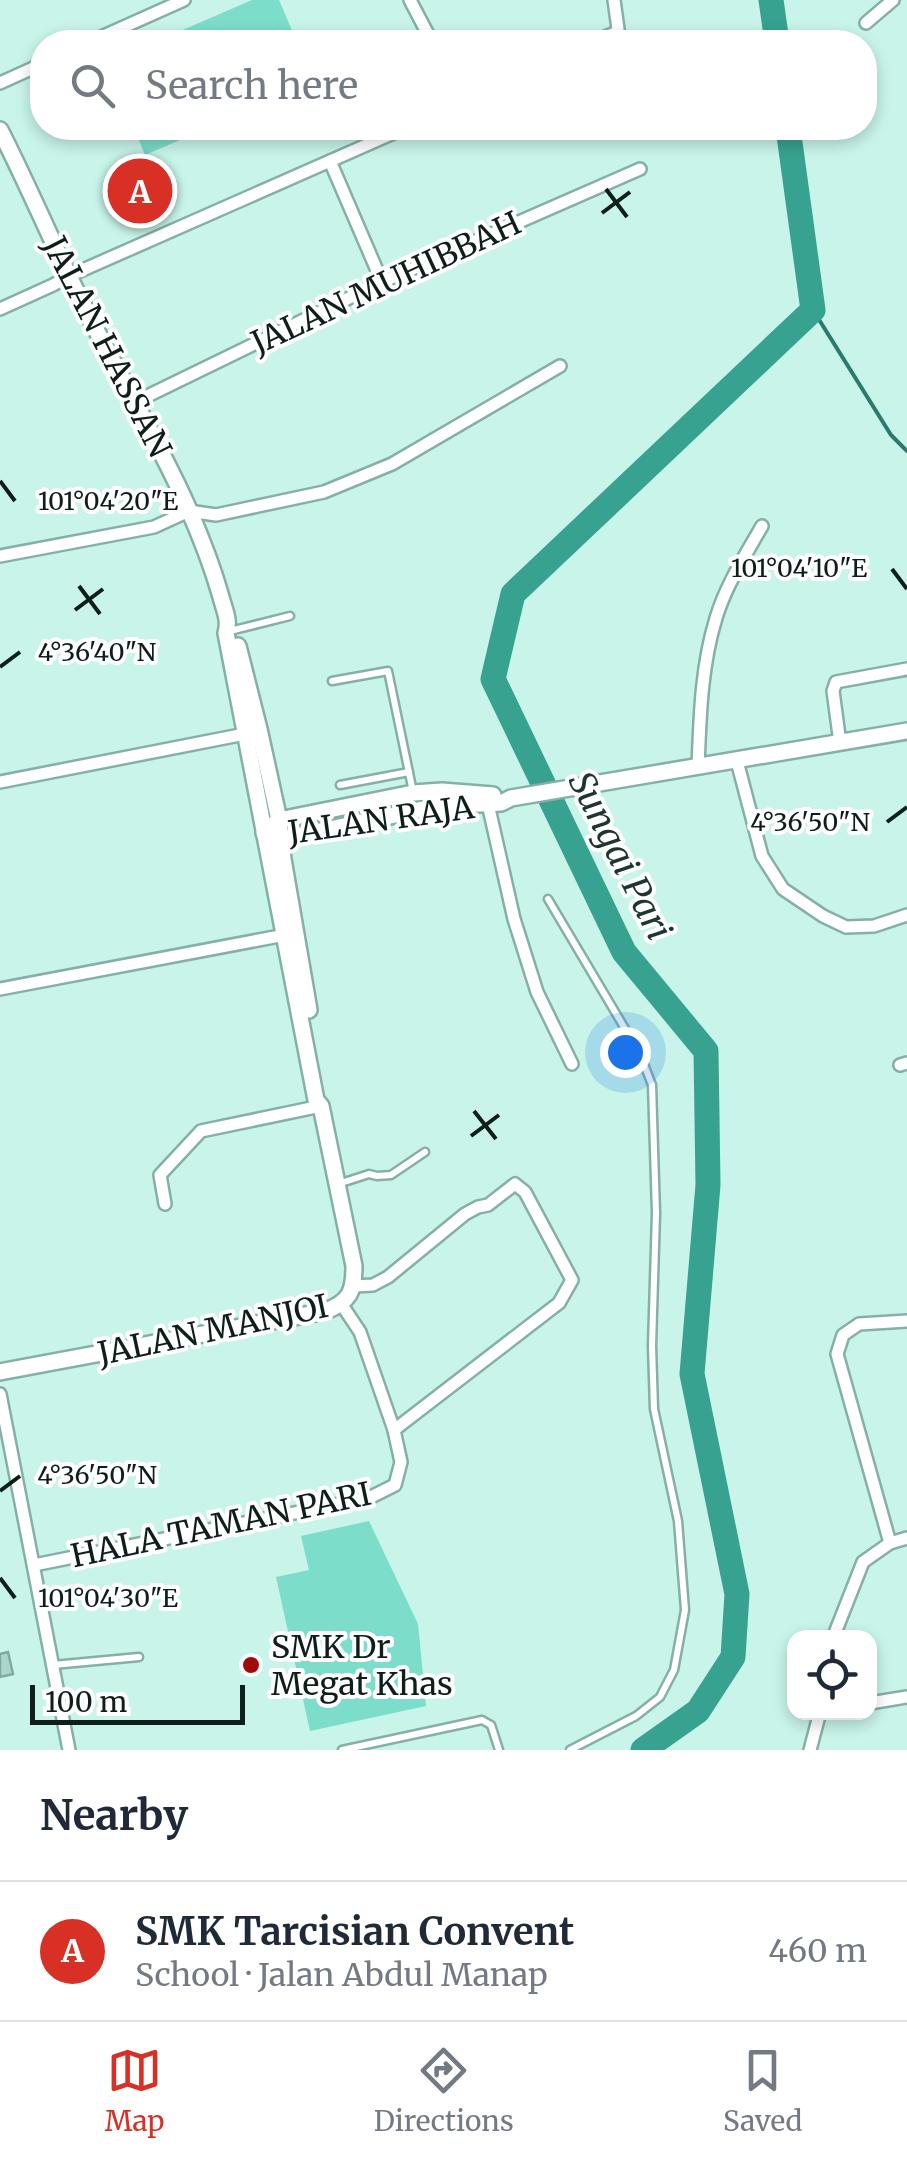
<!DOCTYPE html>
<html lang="en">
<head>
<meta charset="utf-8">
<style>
  :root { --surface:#fff; --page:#f2f2f3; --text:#1f2937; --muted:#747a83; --line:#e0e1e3; --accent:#d93025 }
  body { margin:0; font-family:Merriweather,serif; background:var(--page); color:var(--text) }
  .controls { position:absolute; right:30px; bottom:30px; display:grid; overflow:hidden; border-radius:20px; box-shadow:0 5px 15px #0003 }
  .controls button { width:90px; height:90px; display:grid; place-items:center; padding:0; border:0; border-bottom:2px solid var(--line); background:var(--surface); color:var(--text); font:50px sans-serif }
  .scale { position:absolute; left:30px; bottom:25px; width:215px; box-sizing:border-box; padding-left:10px; border:5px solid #0e1e1b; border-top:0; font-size:28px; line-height:35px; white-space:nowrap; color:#0e1e1b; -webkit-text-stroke:8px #fff; paint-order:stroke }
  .you { position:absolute; left:625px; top:1052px; width:35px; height:35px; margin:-25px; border:8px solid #fff; border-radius:50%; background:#1a73e8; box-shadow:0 0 0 15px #1a73e833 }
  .badge { display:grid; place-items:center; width:65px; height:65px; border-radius:50%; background:var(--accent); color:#fff; font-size:32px; font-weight:700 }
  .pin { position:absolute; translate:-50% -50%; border:5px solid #fff; box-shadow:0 2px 10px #0006 }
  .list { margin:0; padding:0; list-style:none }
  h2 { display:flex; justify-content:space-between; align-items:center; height:130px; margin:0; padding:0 40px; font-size:42px }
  h2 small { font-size:32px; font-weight:400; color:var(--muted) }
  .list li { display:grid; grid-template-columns:65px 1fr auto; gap:30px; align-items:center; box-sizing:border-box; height:140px; padding:0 40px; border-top:2px solid var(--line) }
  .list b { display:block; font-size:38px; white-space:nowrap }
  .list p { margin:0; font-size:32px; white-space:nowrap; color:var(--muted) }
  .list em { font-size:32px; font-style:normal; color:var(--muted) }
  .icon { flex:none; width:55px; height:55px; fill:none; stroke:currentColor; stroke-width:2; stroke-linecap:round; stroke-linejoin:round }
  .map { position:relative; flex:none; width:907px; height:1750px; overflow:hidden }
  .search { position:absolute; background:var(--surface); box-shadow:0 5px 15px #0003; left:30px; right:30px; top:30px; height:110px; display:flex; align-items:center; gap:25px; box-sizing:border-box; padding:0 35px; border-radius:40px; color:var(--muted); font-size:38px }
  .sheet { height:270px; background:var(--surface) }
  nav { display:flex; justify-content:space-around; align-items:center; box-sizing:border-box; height:140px; border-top:2px solid var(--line); background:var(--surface); font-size:28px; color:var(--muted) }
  nav a { display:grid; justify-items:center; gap:5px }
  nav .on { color:var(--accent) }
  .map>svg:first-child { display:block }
</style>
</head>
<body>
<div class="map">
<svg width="907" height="1750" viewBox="0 0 907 1750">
  <rect width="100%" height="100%" fill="#c8f4ea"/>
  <g fill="#7cddca">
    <path d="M252 0H279L297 42H155Z"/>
    <path d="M134 128H208L145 155Z"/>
    <path d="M369 1521 418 1624 426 1706 310 1731 276 1577 309 1570 301 1536Z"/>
  </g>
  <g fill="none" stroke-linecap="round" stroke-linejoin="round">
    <path stroke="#2b7a6c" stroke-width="4" d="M813 310 891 435 907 451"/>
    <g stroke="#37a28f" stroke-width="25">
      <path d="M771 0 777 42"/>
      <path d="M643 1750 698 1711 733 1657 737 1594 692 1374 708 1185 706 1051 624 952 493 679 513 594 813 310 788 128"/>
    </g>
  </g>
  <path fill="#aad6cc" stroke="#80aaa0" stroke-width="2.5" d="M8 1652 13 1674 0 1677V1654Z"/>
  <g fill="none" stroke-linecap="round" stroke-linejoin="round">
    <g stroke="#86b0a7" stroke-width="11">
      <g id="service">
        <path d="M234 630 290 616"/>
        <path d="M332 681 388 671 413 792"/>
        <path d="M340 785 409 772"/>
        <path d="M548 899 640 1054 652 1085 656 1213 652 1346 654 1409 678 1521 685 1610 674 1670 660 1697 636 1716 570 1750"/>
        <path d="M338 1184 369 1174 377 1176 391 1175 425 1152"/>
        <path d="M53 1665 139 1657"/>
        <path d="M342 1750 482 1720 491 1725 499 1750"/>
      </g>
    </g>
    <g stroke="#86b0a7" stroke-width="16">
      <g id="minor">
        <path d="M410 0 432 42"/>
        <path d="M866 23 893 0"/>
        <path d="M90 42 184 0"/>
        <path d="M593 42 615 33 618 29 614 0"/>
        <path d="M0 83 42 64"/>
        <path d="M330 161 382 282"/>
        <path d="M0 309 53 285 69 276 405 128"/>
        <path d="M135 402 382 282 640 169"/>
        <path d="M0 556 154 527 189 511 216 515 324 492 392 464 560 366"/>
        <path d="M840 743 833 691 836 682 907 669"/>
        <path d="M737 761 762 856 783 889 823 916 846 927 874 926 907 915"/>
        <path d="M698 767C700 717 701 667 716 618 726 585 745 556 762 526"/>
        <path d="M0 782 245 734"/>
        <path d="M488 804 514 919 537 992 572 1064"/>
        <path d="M0 989 285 935"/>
        <path d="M900 1065 907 1063"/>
        <path d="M165 1204 160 1175 201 1131 321 1106"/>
        <path d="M354 1286 373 1285 388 1277 465 1214 478 1207 488 1205 515 1184 525 1192 572 1280 559 1303 394 1430"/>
        <path d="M0 1394 69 1750"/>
        <path d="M890 1543 837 1354 843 1335 859 1324 907 1321"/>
        <path d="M34 1565 369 1498 395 1485 401 1462 394 1430 360 1332 342 1305"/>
        <path d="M833 1638 863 1562 890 1543 907 1538"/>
        <path d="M870 1703 907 1697"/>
        <path d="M810 1750 820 1712"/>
      </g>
    </g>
    <g stroke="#86b0a7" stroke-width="20">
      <g id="tertiary">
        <path d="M0 130C24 177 45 226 68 274 118 380 189 484 221 597 224 609 230 620 226 633L316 1100 321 1106 354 1266C354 1292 350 1301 326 1311L0 1372"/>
        <path d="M238 646 259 729 279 820 283 859 309 1010"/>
        <path d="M271 827 279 820 413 793 442 791 493 795"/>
        <path d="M264 833 283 839 437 806 501 803 511 798 907 731"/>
      </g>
    </g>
    <use href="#service" stroke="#fff" stroke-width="6"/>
    <use href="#minor" stroke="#fff" stroke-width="11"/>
    <use href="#tertiary" stroke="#fff" stroke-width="15"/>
  </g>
  <path fill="none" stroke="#0e1e1b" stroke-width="4" d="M606 189 627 217M602 213 630 192M0 481 15 501M892 569 907 589M79 586 100 614M75 610 103 589M0 667 20 652M887 822 907 807M474 1111 496 1139M471 1136 499 1115M0 1491 20 1476M0 1578 15 1598"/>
  <circle fill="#a20a06" stroke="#fff" stroke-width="4" cx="251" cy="1665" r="10"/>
  <g text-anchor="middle" stroke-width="8" stroke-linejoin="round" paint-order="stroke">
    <g font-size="32" fill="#0e1e1b" stroke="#fff">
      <text transform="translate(386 283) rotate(-25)" y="11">JALAN MUHIBBAH</text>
      <text transform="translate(107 347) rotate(63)" y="11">JALAN HASSAN</text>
      <text transform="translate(381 820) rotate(-8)" y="11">JALAN RAJA</text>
      <text transform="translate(213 1330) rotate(-12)" y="11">JALAN MANJOI</text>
      <text transform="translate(221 1525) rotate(-12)" y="11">HALA TAMAN PARI</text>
    </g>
    <g font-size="32" fill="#0e1e1b" stroke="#fff" text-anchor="start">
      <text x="271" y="1658">SMK Dr<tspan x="271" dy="37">Megat Khas</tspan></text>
    </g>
    <g font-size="35" font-style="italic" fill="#1e3530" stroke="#fff">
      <text transform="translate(620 856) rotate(63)" y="12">Sungai Pari</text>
    </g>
  </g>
  <g font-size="25" text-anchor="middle" fill="#0e1e1b" stroke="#fff" stroke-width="8" stroke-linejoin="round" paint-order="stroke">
    <text x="108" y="510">101°04'20"E</text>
    <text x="799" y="577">101°04'10"E</text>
    <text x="97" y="661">4°36'40"N</text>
    <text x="810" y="831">4°36'50"N</text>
    <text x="97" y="1484">4°36'50"N</text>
    <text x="108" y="1607">101°04'30"E</text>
  </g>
</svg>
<div class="controls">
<button><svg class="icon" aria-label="locate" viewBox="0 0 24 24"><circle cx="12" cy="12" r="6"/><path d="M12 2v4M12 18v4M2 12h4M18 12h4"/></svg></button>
</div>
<div class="scale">100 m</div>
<div class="you"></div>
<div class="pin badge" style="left:140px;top:191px">A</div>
<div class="search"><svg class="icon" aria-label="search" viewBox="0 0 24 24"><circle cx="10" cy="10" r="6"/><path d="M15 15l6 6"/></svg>Search here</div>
</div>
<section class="sheet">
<h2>Nearby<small></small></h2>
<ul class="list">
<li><span class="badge">A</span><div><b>SMK Tarcisian Convent</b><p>School · Jalan Abdul Manap</p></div><em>460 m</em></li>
</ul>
</section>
<nav>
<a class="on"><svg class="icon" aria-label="map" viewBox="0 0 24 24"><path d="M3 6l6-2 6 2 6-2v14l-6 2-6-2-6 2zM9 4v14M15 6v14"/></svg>Map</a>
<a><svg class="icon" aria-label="directions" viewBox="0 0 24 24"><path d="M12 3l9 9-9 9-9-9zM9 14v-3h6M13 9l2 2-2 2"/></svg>Directions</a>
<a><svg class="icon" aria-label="saved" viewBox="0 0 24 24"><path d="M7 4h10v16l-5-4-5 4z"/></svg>Saved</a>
</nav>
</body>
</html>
